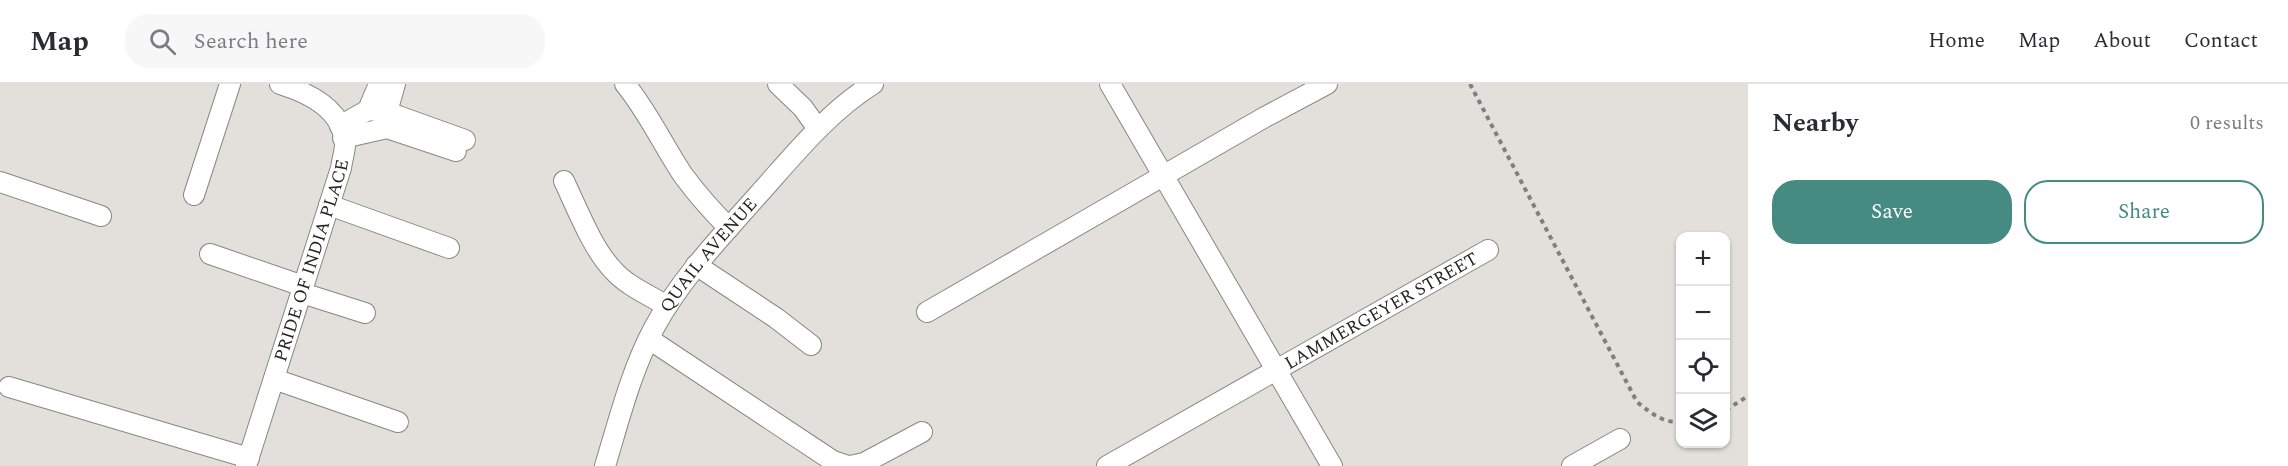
<!DOCTYPE html>
<html lang="en">
<head>
<meta charset="utf-8">
<style>
  :root { --surface:#fff; --page:#f7f7f7; --text:#2b2b33; --muted:#7c7c81; --line:#e1e1e2; --accent:#458b82 }
  body { margin:0; font-family:Spectral,serif; background:var(--page); color:var(--text) }
  .controls { position:absolute; right:18px; bottom:18px; display:grid; overflow:hidden; border-radius:12px; box-shadow:0 2px 4px #0004 }
  .controls button { width:54px; height:54px; display:grid; place-items:center; padding:0; border:0; border-bottom:2px solid var(--line); background:var(--surface); color:var(--text); font:30px sans-serif }
  .list { margin:0; padding:0; list-style:none }
  h2 { display:flex; justify-content:space-between; align-items:center; height:78px; margin:0; padding:0 24px; font-size:26px }
  h2 small { font-size:20px; font-weight:400; color:var(--muted) }
  .actions { display:flex; gap:12px; padding:18px 24px }
  .actions a { flex:1; padding:14px 0; border:2px solid var(--accent); border-radius:24px; text-align:center; font-size:21px; color:var(--accent) }
  .actions .main { background:var(--accent); color:#fff }
  .icon { flex:none; width:33px; height:33px; fill:none; stroke:currentColor; stroke-width:2; stroke-linecap:round; stroke-linejoin:round }
  .map { position:relative; flex:none; width:1748px; height:382px; overflow:hidden }
  header { display:flex; align-items:center; gap:36px; box-sizing:border-box; height:84px; padding:0 30px; background:var(--surface); border-bottom:2px solid var(--line) }
  header strong { font-size:28px }
  nav { display:flex; gap:33px; margin-inline-start:auto; font-size:21px }
  .search { width:420px; height:54px; background:var(--page); display:flex; align-items:center; gap:15px; box-sizing:border-box; padding:0 21px; border-radius:24px; color:var(--muted); font-size:22px }
  main { display:flex }
  aside { flex:1; background:var(--surface) }
  .map>svg:first-child { display:block }
</style>
</head>
<body>
<header>
<strong>Map</strong>
<div class="search"><svg class="icon" aria-label="search" viewBox="0 0 24 24"><circle cx="10" cy="10" r="6"/><path d="M15 15l6 6"/></svg>Search here</div>
<nav><a>Home</a><a>Map</a><a>About</a><a>Contact</a></nav>
</header>
<main>
<div class="map">
<svg width="1748" height="382" viewBox="0 0 1748 382">
  <rect width="100%" height="100%" fill="#e3dfdb"/>
  <g fill="none" stroke-linecap="round" stroke-linejoin="round">
    <g stroke="#8a8682" stroke-width="22">
      <g id="street">
        <path d="M625 0C648 28 663 61 683 91 697 110 712 127 729 144"/>
        <path d="M778 0 803 24 818 45"/>
        <path d="M1110 0 1332 382"/>
        <path d="M368 26 387 28 465 56"/>
        <path d="M387 28 395 0"/>
        <path d="M340 42 368 26 379 0"/>
        <path d="M343 54 387 44 456 67"/>
        <path d="M564 97C577 124 592 164 613 186 627 202 649 211 667 222"/>
        <path d="M0 98 101 132"/>
        <path d="M194 111 230 0"/>
        <path d="M329 121 449 164"/>
        <path d="M210 170 303 202"/>
        <path d="M696 181 776 234 811 261"/>
        <path d="M302 209 365 229"/>
        <path d="M927 228 1265 33 1327 0"/>
        <path d="M649 255 833 377 848 382"/>
        <path d="M274 295 398 338"/>
        <path d="M9 303 249 374"/>
        <path id="s1" d="M246 382 341 84C342 76 345 68 345 60 343 25 309 9 280 0"/>
        <path id="s2" d="M605 382C619 336 631 287 654 244 681 194 721 153 758 111 793 72 828 28 873 0"/>
        <path d="M850 382 864 379 922 348"/>
        <path id="s3" d="M1107 382 1488 166"/>
        <path d="M1572 382 1620 355"/>
      </g>
    </g>
    <g stroke="#817f7c" stroke-width="4" stroke-dasharray="4.5 4.5" stroke-linecap="butt">
      <path d="M1470 0 1637 318C1651 329 1663 339 1680 338"/>
      <path d="M1726 326 1748 312"/>
    </g>
    <use href="#street" stroke="#fff" stroke-width="20"/>
  </g>
  <g text-anchor="middle" stroke-width="6" stroke-linejoin="round" paint-order="stroke">
    <g font-size="18" fill="#252422" stroke="#f0ece8">
      <text dy="6" stroke="none"><textPath href="#s2" startOffset="238">QUAIL AVENUE</textPath></text>
      <text dy="6" stroke="none"><textPath href="#s1" startOffset="216">PRIDE OF INDIA PLACE</textPath></text>
      <text dy="6" stroke="none"><textPath href="#s3" startOffset="315">LAMMERGEYER STREET</textPath></text>
    </g>
  </g>
</svg>
<div class="controls">
<button>+</button>
<button>−</button>
<button><svg class="icon" aria-label="locate" viewBox="0 0 24 24"><circle cx="12" cy="12" r="6"/><path d="M12 2v4M12 18v4M2 12h4M18 12h4"/></svg></button>
<button><svg class="icon" aria-label="layers" viewBox="0 0 24 24"><path d="M12 4l9 5-9 5-9-5zM3 14l9 5 9-5"/></svg></button>
</div>
</div>
<aside>
<h2>Nearby<small>0 results</small></h2>
<ul class="list">
</ul>
<div class="actions"><a class="main">Save</a><a>Share</a></div>
</aside>
</main>
</body>
</html>
